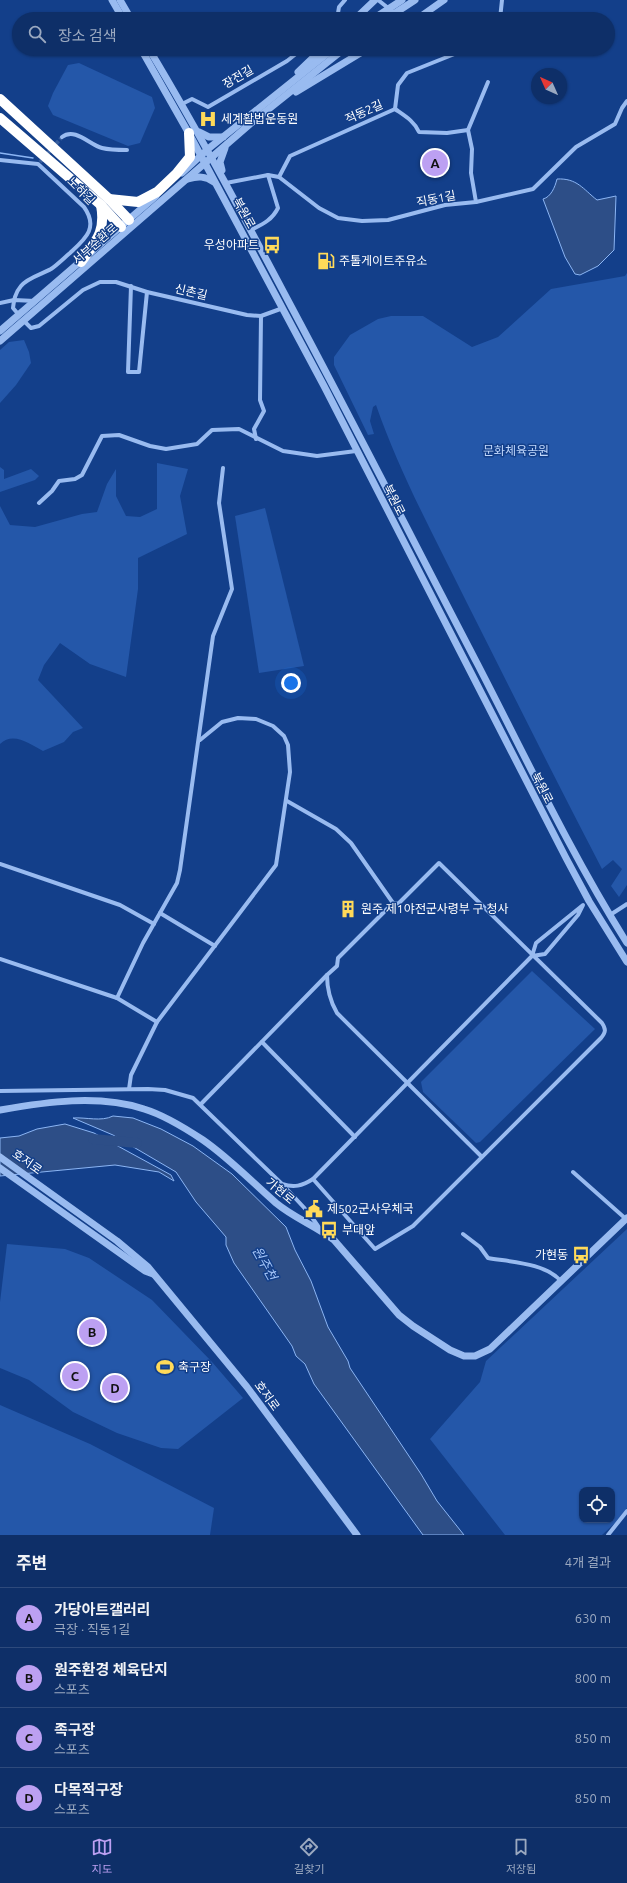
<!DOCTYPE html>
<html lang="ko">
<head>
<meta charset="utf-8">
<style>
  :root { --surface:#0e2f68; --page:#1c3b71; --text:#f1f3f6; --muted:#9ba9c0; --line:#2e4a7c; --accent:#bca0f2 }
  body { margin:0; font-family:Ubuntu,"Noto Sans KR",sans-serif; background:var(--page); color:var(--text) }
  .controls { position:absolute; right:12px; bottom:12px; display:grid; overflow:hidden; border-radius:8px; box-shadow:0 1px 3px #0004 }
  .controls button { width:36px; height:36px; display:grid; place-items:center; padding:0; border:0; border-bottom:1px solid var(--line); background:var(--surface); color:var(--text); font:20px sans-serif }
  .compass { position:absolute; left:531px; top:68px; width:36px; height:36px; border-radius:50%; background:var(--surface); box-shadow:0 1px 3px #0004; rotate:315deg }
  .you { position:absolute; left:291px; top:683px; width:14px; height:14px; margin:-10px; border:3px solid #fff; border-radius:50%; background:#1a73e8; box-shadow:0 0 0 6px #1a73e833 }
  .badge { display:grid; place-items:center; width:26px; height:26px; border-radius:50%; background:var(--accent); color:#111; font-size:13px; font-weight:700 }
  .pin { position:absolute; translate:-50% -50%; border:2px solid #fff; box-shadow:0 1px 4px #0006 }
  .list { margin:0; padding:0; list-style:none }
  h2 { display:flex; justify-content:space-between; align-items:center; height:52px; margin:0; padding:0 16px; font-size:17px }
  h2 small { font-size:13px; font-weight:400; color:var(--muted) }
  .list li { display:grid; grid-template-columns:26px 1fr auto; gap:12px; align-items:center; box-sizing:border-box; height:60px; padding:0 16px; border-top:1px solid var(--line) }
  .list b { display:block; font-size:15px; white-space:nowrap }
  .list p { margin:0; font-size:13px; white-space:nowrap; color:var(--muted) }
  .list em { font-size:13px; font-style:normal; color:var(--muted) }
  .icon { flex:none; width:22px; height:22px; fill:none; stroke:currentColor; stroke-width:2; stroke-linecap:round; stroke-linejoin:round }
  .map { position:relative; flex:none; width:627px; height:1535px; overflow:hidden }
  .search { position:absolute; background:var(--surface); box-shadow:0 1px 3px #0004; left:12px; right:12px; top:12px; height:44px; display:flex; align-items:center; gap:10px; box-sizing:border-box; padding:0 14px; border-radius:22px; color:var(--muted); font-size:15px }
  .sheet { height:292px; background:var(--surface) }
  nav { display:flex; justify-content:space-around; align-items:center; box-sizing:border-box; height:56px; border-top:1px solid var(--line); background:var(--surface); font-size:11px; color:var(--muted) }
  nav a { display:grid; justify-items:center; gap:2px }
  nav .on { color:var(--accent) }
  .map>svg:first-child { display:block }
</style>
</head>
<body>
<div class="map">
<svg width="627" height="1535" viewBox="0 0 627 1535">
  <rect width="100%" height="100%" fill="#133f8a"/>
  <g fill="#2457a9" fill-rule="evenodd">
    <path d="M79 63 152 97 155 108 140 143 128 146 53 115 48 106 53 93 68 65Z"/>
    <path d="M627 273V885L619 897 611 886 622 869 613 860 602 869C556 781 512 692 467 603 435 538 400 474 376 405L373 407 370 421 374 434 368 435 334 365V357L350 335 378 319 391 316H423L472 347 498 337 551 289 625 276Z"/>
    <path d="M24 340 29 352 31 363 16 385 0 403V350L9 342Z"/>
    <path d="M157 463 188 469 180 496 187 534 138 558V589L126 677 90 664 60 643 44 665 38 680 83 728 73 732 64 742 43 751C30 744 13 731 0 744V506L10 525 35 527 82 514 97 512 107 484 116 469V496L126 516 140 517 157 509Z"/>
    <path d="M0 467 4 470V479L31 469 39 476 35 480 0 492Z"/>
    <path d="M265 508 304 666 259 673 235 516Z"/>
    <path d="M532 971 595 1029 480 1142 476 1143 423 1092 421 1082Z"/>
    <path d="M627 1229V1508L615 1523 602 1535H505L430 1439 480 1382 486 1361ZM582 1490H612V1520H582Z"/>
    <path d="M7 1244 65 1249 89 1258 152 1300 212 1362 243 1398 178 1449 161 1448 117 1433 73 1412 29 1380 0 1368V1302Z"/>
    <path d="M0 1405 90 1444 214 1508 210 1535H0Z"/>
  </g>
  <g fill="#2d4e87" stroke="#8bb5f4">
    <path d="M557 179C577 178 583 189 597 200L616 196 614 250 598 266 580 275 575 274 565 257 543 199C551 197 555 187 557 179Z"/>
    <path d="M113 1116 133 1118 161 1129 193 1146 232 1174 286 1227 295 1250 311 1281 328 1327 348 1361 350 1368 421 1474 437 1501 464 1535H423L314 1384 305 1364 296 1356 292 1346 234 1263 226 1245V1237L196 1202 176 1172 113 1135 73 1118C86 1117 101 1122 113 1116Z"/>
    <path d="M65 1124 94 1133 171 1175 174 1181 159 1172 115 1165 0 1176V1138L19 1136 37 1129Z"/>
  </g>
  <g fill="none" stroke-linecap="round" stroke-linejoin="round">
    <path stroke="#8bb5f4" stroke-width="1.5" d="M0 153 33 158"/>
    <path stroke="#2d4e87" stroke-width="10" d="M93 1139 137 1143"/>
    <path stroke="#365c9c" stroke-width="4" stroke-dasharray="4 2" stroke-linecap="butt" d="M40 162 62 137"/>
    <g stroke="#99bbf0" stroke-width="4">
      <path d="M378 0 402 19"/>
      <path d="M337 19 339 7 345 0"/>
      <path d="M500 19 502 0"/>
      <path d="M182 104 192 99 208 107 287 61 302 49"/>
      <path d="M395 109C405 116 414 121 419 132L447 133 468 130"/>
      <path d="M62 137C75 127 90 145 102 148 110 150 119 150 127 150"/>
      <path d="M0 160 38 164 84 207C99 228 85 239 70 253 64 258 57 265 51 269 42 274 27 278 21 286 15 293 14 300 13 308L19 315"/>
      <path d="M279 177 290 156 395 109 398 85 407 73 467 49"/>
      <path d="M226 183 268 175 279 177 319 208 338 218 362 221 388 220 445 205 476 202 533 189 576 147 615 124 622 108 627 101"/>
      <path d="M476 202 471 173 472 149 468 130 488 82"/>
      <path d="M251 230C263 224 272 220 278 208L268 175"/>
      <path d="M131 286 128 372H139L147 292"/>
      <path d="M0 303 14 300 35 301"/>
      <path d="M24 321 31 328 39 326 83 290 100 282H116L147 292 247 315 261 316 283 308"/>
      <path d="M256 439 254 429 264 411 260 400 261 316"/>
      <path d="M39 503 52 491 59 481 75 479 82 475 102 436 119 435 150 446 166 449 197 444 212 430 239 429 283 451 317 456 356 451"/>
      <path d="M287 801 336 829 351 843 393 903"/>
      <path d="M0 864 120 905 154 924"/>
      <path d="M583 905 578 915 545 954 532 956 536 943Z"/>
      <path d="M160 913 215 946"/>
      <path d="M610 915 627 904"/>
      <path d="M0 959 117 998 157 1022"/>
      <path d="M117 998 143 943 177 883 180 870 213 636 232 589 219 503 223 468"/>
      <path d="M262 1042 355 1137"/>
      <path d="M129 1089 131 1075 157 1022 276 865 290 772 288 745 284 736 273 726 256 719 238 718 222 722 200 740"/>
      <path d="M0 1091 148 1089 165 1090 193 1098 282 1184C294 1188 302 1186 313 1179L532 956"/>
      <path d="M201 1104 327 975"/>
      <path d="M573 1172 626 1219"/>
      <path d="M313 1179 375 1249 413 1226 601 1038C606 1032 606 1029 602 1023L439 863 398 904 393 903 338 958 337 966 327 975C327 990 330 1001 337 1013L482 1157"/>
      <path d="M283 1185 309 1213 320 1229"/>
      <path d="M463 1234 480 1247 488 1258C511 1262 545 1263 561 1281"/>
      <path d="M608 1535 627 1511"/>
    </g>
    <g stroke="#99bbf0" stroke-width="7">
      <path d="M112 0 123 19"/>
      <path d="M120 0 131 19"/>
      <path d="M355 19 375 0"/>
      <path d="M373 19 402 0"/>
      <path d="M386 19 415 0"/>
      <path d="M417 19 444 0"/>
      <path d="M141 49 192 139 324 386 566 858 589 901 627 962"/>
      <path d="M149 49C200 134 246 221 292 308 355 426 416 546 478 665 526 758 571 854 627 943"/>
      <path d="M298 72 322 49"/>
      <path d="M296 92 367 49"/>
      <path d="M199 132 209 137H223"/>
      <path d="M222 170 220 162 225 148"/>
      <path d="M182 173 208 149 333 49"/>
      <path d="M188 179C198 176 205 176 214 182"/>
      <path d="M0 331 156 196"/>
      <path d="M0 341 250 124 344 49"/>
      <path d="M0 1110C46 1102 98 1094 144 1109 164 1115 185 1128 203 1140 229 1158 252 1182 276 1203 294 1218 316 1226 334 1240L399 1315 413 1326 450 1350 464 1356H475L490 1349 627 1218"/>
      <path d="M0 1157 117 1241 148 1267 247 1387 357 1535"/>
      <path d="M0 1168 145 1271 153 1274"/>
    </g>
    <g stroke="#fff" stroke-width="10">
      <path d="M0 99 109 199 129 220"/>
      <path d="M0 118 101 205 121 227"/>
      <path d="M109 199 138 202 157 192 177 173 190 157 189 133"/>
      <path d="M81 262C96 241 106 232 101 205"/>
    </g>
  </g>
  <defs>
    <g id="hospital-bare" transform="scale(1.38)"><path d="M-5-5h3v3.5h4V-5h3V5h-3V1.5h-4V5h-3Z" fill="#ffda59" stroke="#133f8a" stroke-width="2.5" paint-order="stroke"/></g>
    <g id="bus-bare" transform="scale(1.38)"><path d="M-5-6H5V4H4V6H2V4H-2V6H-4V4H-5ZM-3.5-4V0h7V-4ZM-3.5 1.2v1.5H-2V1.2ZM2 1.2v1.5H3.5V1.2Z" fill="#ffda59" stroke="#133f8a" stroke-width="2.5" paint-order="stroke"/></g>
    <g id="fuel-bare" transform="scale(1.38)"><path d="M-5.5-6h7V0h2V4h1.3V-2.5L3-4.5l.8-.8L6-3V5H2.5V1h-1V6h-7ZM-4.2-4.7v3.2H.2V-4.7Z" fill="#ffda59" stroke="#133f8a" stroke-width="2.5" paint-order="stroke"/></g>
    <g id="building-bare" transform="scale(1.38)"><path d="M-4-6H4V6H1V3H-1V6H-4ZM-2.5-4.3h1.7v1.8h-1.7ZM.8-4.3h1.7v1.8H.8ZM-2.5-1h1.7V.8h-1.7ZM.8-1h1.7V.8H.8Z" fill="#ffda59" stroke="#133f8a" stroke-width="2.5" paint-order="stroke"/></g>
    <g id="civic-bare" transform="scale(1.38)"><path d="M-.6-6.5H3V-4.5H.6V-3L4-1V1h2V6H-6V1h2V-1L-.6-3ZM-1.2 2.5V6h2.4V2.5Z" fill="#ffda59" stroke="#133f8a" stroke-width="2.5" paint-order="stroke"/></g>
    <g id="stadium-bare" transform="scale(1.38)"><path d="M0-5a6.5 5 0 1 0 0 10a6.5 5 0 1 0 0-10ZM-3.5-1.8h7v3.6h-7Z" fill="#ffda59" stroke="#133f8a" stroke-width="2.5" paint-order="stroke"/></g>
  </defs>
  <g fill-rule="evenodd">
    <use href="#hospital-bare" x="208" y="119"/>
    <use href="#bus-bare" x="272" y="245"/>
    <use href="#fuel-bare" x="326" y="261"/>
    <use href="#building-bare" x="348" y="909"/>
    <use href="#civic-bare" x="314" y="1209"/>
    <use href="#bus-bare" x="329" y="1230"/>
    <use href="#bus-bare" x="581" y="1255"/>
    <use href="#stadium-bare" x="165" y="1367"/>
  </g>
  <g text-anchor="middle" stroke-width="3" stroke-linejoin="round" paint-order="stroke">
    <g font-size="12" fill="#fff" stroke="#133f8a">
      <text transform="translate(238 77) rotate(-30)" y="4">장전길</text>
      <text transform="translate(364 112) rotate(-24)" y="4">적동2길</text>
      <text transform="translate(81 191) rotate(45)" y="4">노하길</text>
      <text transform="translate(436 199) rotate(-11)" y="4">직동1길</text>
      <text transform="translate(244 213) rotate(61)" y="4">북원로</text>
      <text transform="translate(95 244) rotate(-41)" y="4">서부순환로</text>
      <text transform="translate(191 292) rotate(13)" y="4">신촌길</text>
      <text transform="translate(394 500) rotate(63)" y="4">북원로</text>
      <text transform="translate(542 788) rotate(63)" y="4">북원로</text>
      <text transform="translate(27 1162) rotate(35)" y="4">호저로</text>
      <text transform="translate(280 1191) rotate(40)" y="4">가현로</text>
      <text transform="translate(267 1396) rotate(54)" y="4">호저로</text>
    </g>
    <g font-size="12" fill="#fff" stroke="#133f8a" text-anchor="start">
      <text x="221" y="123">세계활법운동원</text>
      <text x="259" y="249" text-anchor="end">우성아파트</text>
      <text x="339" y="265">주톨게이트주유소</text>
      <text x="361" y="913">원주 제1야전군사령부 구 청사</text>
      <text x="327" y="1213">제502군사우체국</text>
      <text x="342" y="1234">부대앞</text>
      <text x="568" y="1259" text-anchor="end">가현동</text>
      <text x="178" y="1371">축구장</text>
    </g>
    <g font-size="12" fill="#c0d7fc" stroke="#133f8a">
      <text x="516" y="455">문화체육공원</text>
    </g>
    <g font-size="13" font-style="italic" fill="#a5c5f8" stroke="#133f8a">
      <text transform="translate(265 1263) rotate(61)" y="5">원주천</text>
    </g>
  </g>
</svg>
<div class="controls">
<button><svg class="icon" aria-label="locate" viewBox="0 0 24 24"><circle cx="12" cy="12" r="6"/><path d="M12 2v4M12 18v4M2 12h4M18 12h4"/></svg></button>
</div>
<svg class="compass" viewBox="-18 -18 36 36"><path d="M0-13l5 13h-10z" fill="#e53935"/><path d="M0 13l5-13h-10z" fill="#9ba9c0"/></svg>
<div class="you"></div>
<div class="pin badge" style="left:435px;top:163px">A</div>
<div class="pin badge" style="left:92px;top:1332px">B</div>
<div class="pin badge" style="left:75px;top:1376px">C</div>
<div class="pin badge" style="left:115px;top:1388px">D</div>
<div class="search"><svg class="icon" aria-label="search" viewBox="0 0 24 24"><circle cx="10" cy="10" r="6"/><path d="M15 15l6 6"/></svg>장소 검색</div>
</div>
<section class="sheet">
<h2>주변<small>4개 결과</small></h2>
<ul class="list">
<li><span class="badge">A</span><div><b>가당아트갤러리</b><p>극장 · 직동1길</p></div><em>630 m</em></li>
<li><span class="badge">B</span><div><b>원주환경 체육단지</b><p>스포츠</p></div><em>800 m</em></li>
<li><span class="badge">C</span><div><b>족구장</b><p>스포츠</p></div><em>850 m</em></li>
<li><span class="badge">D</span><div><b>다목적구장</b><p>스포츠</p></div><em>850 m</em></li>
</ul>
</section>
<nav>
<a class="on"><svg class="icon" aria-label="map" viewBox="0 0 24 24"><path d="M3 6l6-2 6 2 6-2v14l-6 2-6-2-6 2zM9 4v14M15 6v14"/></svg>지도</a>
<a><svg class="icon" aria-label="directions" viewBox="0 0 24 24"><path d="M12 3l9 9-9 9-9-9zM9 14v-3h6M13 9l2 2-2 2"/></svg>길찾기</a>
<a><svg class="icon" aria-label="saved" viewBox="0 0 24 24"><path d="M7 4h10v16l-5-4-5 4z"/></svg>저장됨</a>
</nav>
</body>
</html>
